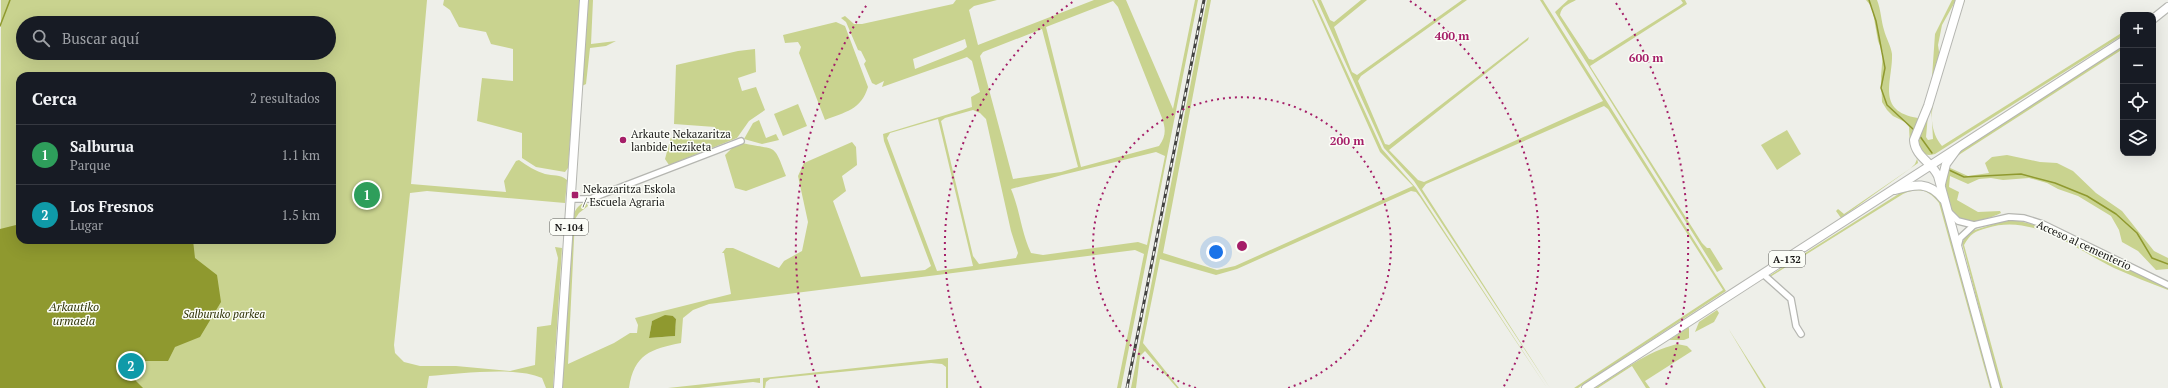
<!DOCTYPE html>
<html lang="es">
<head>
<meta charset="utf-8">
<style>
  :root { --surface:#171b24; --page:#20242c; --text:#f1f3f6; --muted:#9ea1a6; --line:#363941; --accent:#cf93b6 }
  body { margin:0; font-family:"PT Serif",serif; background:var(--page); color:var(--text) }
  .controls { position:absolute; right:12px; top:12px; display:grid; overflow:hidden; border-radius:8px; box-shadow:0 4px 16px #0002 }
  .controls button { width:36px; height:36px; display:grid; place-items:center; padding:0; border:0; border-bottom:1px solid var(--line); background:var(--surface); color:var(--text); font:20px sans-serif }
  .you { position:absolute; left:1216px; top:252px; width:14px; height:14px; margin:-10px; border:3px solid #fff; border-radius:50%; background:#1a73e8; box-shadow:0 0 0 6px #1a73e833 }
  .badge { display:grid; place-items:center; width:26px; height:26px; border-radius:50%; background:var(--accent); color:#fff; font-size:13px; font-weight:700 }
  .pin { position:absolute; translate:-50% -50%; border:2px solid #fff; box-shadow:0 1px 4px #0006 }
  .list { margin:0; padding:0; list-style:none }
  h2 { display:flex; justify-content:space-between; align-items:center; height:52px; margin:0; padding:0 16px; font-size:17px }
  h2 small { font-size:13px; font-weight:400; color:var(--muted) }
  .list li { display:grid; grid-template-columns:26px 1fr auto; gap:12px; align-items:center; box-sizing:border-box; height:60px; padding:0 16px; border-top:1px solid var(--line) }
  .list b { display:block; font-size:15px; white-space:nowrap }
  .list p { margin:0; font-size:13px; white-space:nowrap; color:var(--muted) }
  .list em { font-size:13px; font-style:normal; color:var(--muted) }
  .icon { flex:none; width:22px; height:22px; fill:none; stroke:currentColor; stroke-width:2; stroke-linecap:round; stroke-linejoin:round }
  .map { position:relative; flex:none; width:2168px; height:388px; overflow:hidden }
  .search { position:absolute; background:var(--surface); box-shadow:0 4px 16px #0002; left:16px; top:16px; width:320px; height:44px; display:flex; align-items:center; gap:10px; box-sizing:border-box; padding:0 14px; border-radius:22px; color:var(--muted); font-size:15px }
  .panel { position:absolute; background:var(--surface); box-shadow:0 4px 16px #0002; left:16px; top:72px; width:320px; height:172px; border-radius:12px }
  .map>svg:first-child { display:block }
</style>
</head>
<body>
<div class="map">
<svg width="2168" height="388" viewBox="0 0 2168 388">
  <rect width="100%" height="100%" fill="#eeefe9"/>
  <g fill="#c9d38f" fill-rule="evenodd">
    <path d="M1 0H427L411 184 506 192 504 181 516 161 519 160C527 166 536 171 545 174 553 176 560 174 567 180L565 203 427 191 410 193 394 345 395 353 404 362 420 366H456L510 371 535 365 537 327 551 325 558 258 555 247 562 248 553 388H546L542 378C516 366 459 374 429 376L427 388H0ZM23 23H329V53H23ZM20 76H332V240H20Z"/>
    <path d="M444 0H580L568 168 565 172 536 167 522 158V133L477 121 482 78 513 81V49L491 44 486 32 459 27 450 10 443 5Z"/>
    <path d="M588 0H593L591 44 616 41 606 46 590 48 586 84 582 86Z"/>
    <path d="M956 0H997L974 6 969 10 978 45 1094 0H1126L1173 109 1195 0H1198L1121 388H1117L1144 254 1135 250 709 304 693 310 683 318 681 343C651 349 634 354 629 388H562L573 215C576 209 579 204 586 202L588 206 579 213 575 219 568 364 614 343 630 333H637L638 325 635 318 731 294 724 253H722L726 248H733L779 268 784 261 802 251 808 222 798 176 804 163 852 142 856 147 857 165 842 176 846 191 833 201 861 277 925 270 931 266 884 141 883 134 972 107 971 97 980 92 972 61 967 57 882 87 884 81 876 85 872 83 864 64 866 61 861 51 858 50 846 22 841 18 845 16 854 24H862L953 4ZM1113 1 1118 7 1162 118C1166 129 1166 137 1159 146L1081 167 1046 27ZM1042 29 1078 167 1061 172 1013 179 980 56 983 52ZM965 39 967 47 963 50 915 69 913 59ZM973 110 980 113 986 119 1011 231 1018 253 1016 258 979 264 973 256 941 121 945 118ZM938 119 973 266 937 271 887 138 890 133ZM1156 152 1165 156 1147 245 1138 242 1043 255 1031 253C1021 232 1020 210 1011 189L1062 175ZM673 316 676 319 675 336 649 338 652 321Z"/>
    <path d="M1207 0H1211L1163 253 1217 270 1235 266 1413 186 1380 152 1312 0H1314L1382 149 1416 188 1547 388 1420 197 1416 192 1411 191 1237 269 1216 275 1160 259 1143 343 1179 388H1177L1145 351 1140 356 1136 388H1131Z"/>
    <path d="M1317 0H1321L1330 20 1334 22 1361 0H1367L1334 27 1352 72 1357 75 1462 0H1467L1361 76 1358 81 1385 144 1389 145 1529 37 1528 40 1389 150 1418 180 1424 182 1603 101 1540 0H1543L1726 291 1578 388H1574L1723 290 1608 109 1604 106 1426 184 1422 189 1550 388 1414 181 1384 148Z"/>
    <path d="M1568 0H1576C1569 4 1561 6 1560 15L1589 59 1593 60 1679 6 1683 3 1681 0H1685L1687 4 1590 66 1702 243 1707 248H1710L1723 269 1717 272 1555 12Z"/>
    <path d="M1866 0H1877C1881 10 1881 20 1884 30 1886 38 1891 46 1892 54 1893 81 1875 111 1918 118L1927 97 1932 77 1935 34 1952 0H1956L1942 25 1938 45 1940 58 1932 86 1913 136 1918 163 1841 218 1836 211 1838 209 1844 214 1911 168 1915 164 1917 159 1910 145 1909 127 1905 122 1893 116 1887 110 1882 102 1881 76 1883 53 1878 41 1872 7Z"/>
    <path d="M1962 0H1965C1954 28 1930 94 1932 121 1933 131 1936 139 1942 146L2123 32V35L1935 154C1921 158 1920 149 1916 139L1928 115 1926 137 1928 140 1933 139 1931 105Z"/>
    <path d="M836 22 845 26 868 87C861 110 845 112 825 120L799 53 801 47 798 42 785 43 783 35Z"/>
    <path d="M2123 46V49L1954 158 1956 154Z"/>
    <path d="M755 49 756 72 738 78 742 91 756 87 765 110 749 121 737 138 669 165 665 159 671 137 714 139 715 127 674 124 676 65 738 51Z"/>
    <path d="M798 104 807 126 783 136 774 114Z"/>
    <path d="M759 120 766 138 776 134 779 140 762 144 744 139 753 123Z"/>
    <path d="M1787 130 1801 154 1777 170 1761 145Z"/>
    <path d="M742 143C777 151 773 141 786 176L746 191 735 188 725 155 735 145Z"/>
    <path d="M2007 155 2040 162 2057 163 2073 171 2096 193 2122 211 2154 251 2168 258V269L2156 270 2138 251 2122 242 2119 230 2111 216 2078 196 2058 189 2047 183 2029 178 2003 180 1991 178 1979 179 1968 184 1950 176 1949 187 1959 192 1957 200 1978 212 2000 211 2001 213C1996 216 1974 223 1968 223 1945 220 1943 184 1948 167L1968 176 1989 173 1985 163 1992 157Z"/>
    <path d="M1908 188 1929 189 1942 203 1993 388H1990L1939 203C1929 190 1919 187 1903 194L1770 277 1769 276Z"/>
    <path d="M2015 220 2039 226 2168 288V290C2150 283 2132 276 2114 268 2075 249 2033 213 1987 228 1975 231 1970 234 1964 245L2003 388H2000L1962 243 1968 232 2001 222Z"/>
    <path d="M1717 310 1719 313 1714 322 1695 332 1699 322Z"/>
    <path d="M1689 327V338L1684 340H1669Z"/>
    <path d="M1728 328 1766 388H1764Z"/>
    <path d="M1677 344 1687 346 1692 351 1645 381 1650 388H1646L1632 366 1598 388H1595C1622 371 1646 352 1677 344Z"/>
    <path d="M948 358V388H946V367L942 364 931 363 770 379 766 382 765 388H763V378Z"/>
    <path d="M760 378V383L753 382 699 388H668Z"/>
  </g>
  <g fill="#8f992f">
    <path d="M20 224V240H193L195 258 217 275 221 302 200 337 175 347 168 361H131L127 372 143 388H0V229Z"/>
    <path d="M665 315 673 316 676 319 675 336 649 338 652 321Z"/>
  </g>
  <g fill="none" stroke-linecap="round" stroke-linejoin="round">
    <g stroke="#8f992f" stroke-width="1.5">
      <path d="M1869 0 1876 21 1885 68 1881 88 1887 105 1913 129"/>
      <path d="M0 26 10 0"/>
      <path d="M1919 135 1932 153"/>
      <path d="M1949 170 1964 177 2021 174 2055 183 2087 196 2116 214 2137 233 2152 258 2168 264"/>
    </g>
    <g stroke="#b5b6b1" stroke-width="8">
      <g id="street">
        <path d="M570 199H590L741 141"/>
        <path d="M1950 213 1958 221 1974 225"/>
        <path d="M1958 246 1960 238 1974 225 2009 217 2024 218 2043 224 2168 285"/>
        <path d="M1763 274 1791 299 1796 326 1801 334"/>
      </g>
    </g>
    <g stroke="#b5b6b1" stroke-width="10">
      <g id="secondary">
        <path d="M1960 0 1928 106 1914 140C1915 157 1932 162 1938 176L1996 388"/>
        <path d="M1941 184 1946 164 1957 149"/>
        <path d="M1895 190C1915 184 1929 181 1943 199"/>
      </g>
    </g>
    <g stroke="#b5b6b1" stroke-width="10">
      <g id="primary">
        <path d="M2153 19 2168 7"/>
        <path d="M558 388 584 0"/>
        <path d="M1586 388 2123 41"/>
      </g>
    </g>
    <use href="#street" stroke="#fff" stroke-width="5.5"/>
    <use href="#secondary" stroke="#fff" stroke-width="8"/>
    <use href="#primary" stroke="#fff" stroke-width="8"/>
    <g stroke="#434341" stroke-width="3">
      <path id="rail" d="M1127 388 1204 0"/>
    </g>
    <use href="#rail" stroke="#fbfdf7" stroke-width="1.5" stroke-dasharray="4.5" stroke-linecap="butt"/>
  </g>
  <g fill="none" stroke="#a51e68" stroke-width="2" stroke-dasharray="2 4">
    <path d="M1196 388A149 149 0 1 1 1288 388"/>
    <path d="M981 388A297 297 0 0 1 1074 1M1410 1A297 297 0 0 1 1503 388"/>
    <path d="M819 388A446 446 0 0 1 868 3M1616 3A446 446 0 0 1 1665 388"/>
  </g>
  <g fill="#a51e68" stroke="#fbfdf7" stroke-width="1.5">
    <circle cx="623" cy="140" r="4"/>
    <rect x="571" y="191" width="8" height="8" rx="2"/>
  </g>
  <g text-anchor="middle" stroke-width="3" stroke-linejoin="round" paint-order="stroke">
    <g fill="#fbfdf7" stroke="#5a5b57" stroke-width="1">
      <rect x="550" y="219" width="38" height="16" rx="3"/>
      <rect x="1769" y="251" width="36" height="16" rx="3"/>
    </g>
    <g font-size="10" font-weight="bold" fill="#151513">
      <text x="569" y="231">N-104</text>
      <text x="1787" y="263">A-132</text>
    </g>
    <g font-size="11" fill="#151513" stroke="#fbfdf7" text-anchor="start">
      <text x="631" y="138">Arkaute Nekazaritza<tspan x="631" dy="13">lanbide heziketa</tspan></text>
      <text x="583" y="193">Nekazaritza Eskola<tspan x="583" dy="13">/ Escuela Agraria</tspan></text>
    </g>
    <g font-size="11" fill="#151513" stroke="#fbfdf7">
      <text transform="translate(2084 245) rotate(25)" y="4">Acceso al cementerio</text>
    </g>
    <g font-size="11" font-style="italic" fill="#2a2d01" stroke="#fbfdf7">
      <text x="224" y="318">Salburuko parkea</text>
    </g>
    <g font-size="12" font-style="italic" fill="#2f3306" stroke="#fbfdf7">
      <text x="74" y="311">Arkautiko<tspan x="74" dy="14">urmaela</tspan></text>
    </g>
  </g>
  <circle cx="1242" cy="246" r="6" fill="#a51e68" stroke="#fbfdf7" stroke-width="2"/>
  <g font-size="12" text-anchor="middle" font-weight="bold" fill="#a51e68" stroke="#fbfdf7" stroke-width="3" stroke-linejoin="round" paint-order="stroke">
    <text x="1452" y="40">400 m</text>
    <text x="1646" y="62">600 m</text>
    <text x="1347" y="145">200 m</text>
  </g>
</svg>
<div class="controls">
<button>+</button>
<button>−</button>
<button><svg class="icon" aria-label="locate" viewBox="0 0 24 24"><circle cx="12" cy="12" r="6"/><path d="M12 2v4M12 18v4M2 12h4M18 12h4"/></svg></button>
<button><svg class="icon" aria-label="layers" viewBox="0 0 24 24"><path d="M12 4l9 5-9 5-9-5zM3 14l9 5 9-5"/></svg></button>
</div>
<div class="you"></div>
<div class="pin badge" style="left:367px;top:195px;background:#2e9e5b">1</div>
<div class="pin badge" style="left:131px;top:366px;background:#0f9aa8">2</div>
<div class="search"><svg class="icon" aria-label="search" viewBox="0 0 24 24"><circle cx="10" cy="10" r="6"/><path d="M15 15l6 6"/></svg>Buscar aquí</div>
<section class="panel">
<h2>Cerca<small>2 resultados</small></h2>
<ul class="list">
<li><span class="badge" style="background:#2e9e5b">1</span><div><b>Salburua</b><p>Parque</p></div><em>1.1 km</em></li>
<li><span class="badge" style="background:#0f9aa8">2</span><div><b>Los Fresnos</b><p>Lugar</p></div><em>1.5 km</em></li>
</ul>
</section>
</div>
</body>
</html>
